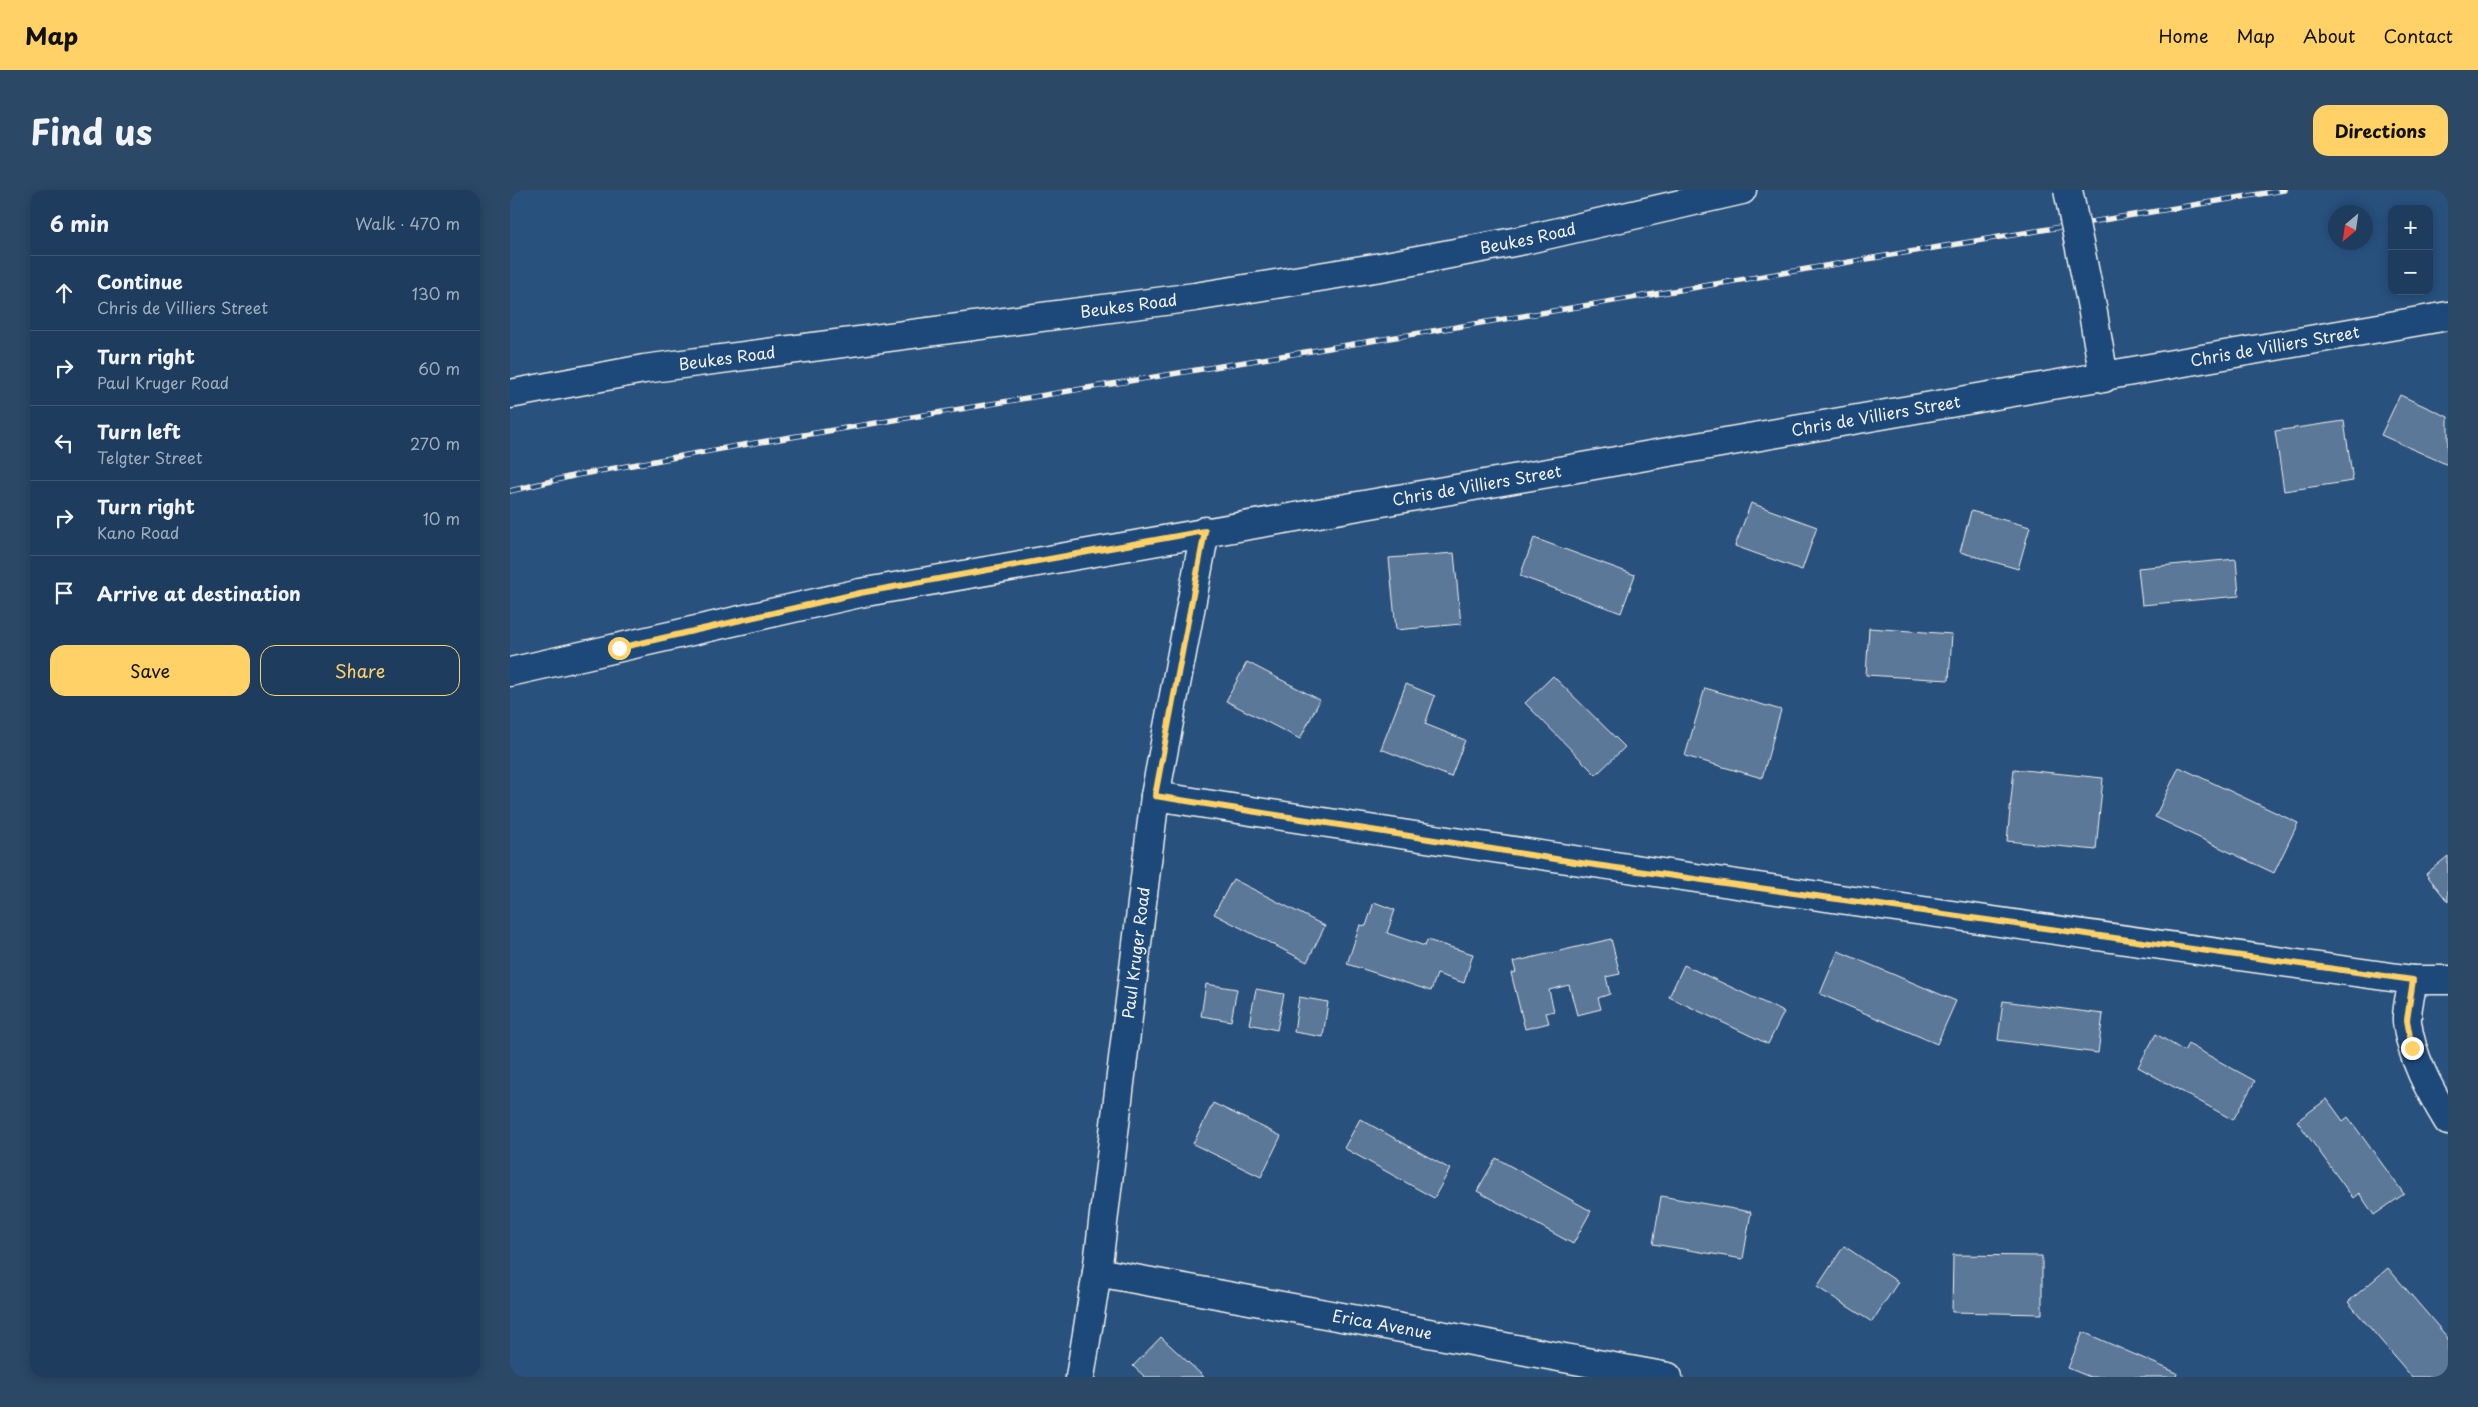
<!DOCTYPE html>
<html lang="en">
<head>
<meta charset="utf-8">
<style>
  :root { --surface:#1e3d5e; --page:#2b4867; --text:#f1f3f6; --muted:#a1aebc; --line:#3c5673; --accent:#ffd166 }
  body { margin:0; font-family:"Playpen Sans",sans-serif; background:var(--page); color:var(--text) }
  .controls { position:absolute; right:15px; top:15px; display:grid; overflow:hidden; border-radius:10px; box-shadow:0 2px 12px #0003 }
  .controls button { width:45px; height:45px; display:grid; place-items:center; padding:0; border:0; border-bottom:1px solid var(--line); background:var(--surface); color:var(--text); font:25px sans-serif }
  .compass { position:absolute; left:1818px; top:15px; width:45px; height:45px; border-radius:50%; background:var(--surface); box-shadow:0 2px 12px #0003; rotate:209deg }
  .stop { position:absolute; width:15px; height:15px; margin:-11px; border:4px solid #ffd166; border-radius:50%; background:#fff }
  .stop.end { background:#ffd166; border-color:#fff; box-shadow:0 1px 5px #0008 }
  .list { margin:0; padding:0; list-style:none }
  h2 { display:flex; justify-content:space-between; align-items:center; height:65px; margin:0; padding:0 20px; font-size:21px }
  h2 small { font-size:16px; font-weight:400; color:var(--muted) }
  .list li { display:grid; grid-template-columns:32px 1fr auto; gap:15px; align-items:center; box-sizing:border-box; height:75px; padding:0 20px; border-top:1px solid var(--line) }
  .list b { display:block; font-size:19px; white-space:nowrap }
  .list p { margin:0; font-size:16px; white-space:nowrap; color:var(--muted) }
  .list em { font-size:16px; font-style:normal; color:var(--muted) }
  .actions { display:flex; gap:10px; padding:15px 20px }
  .actions a { flex:1; padding:11px 0; border:1px solid var(--accent); border-radius:15px; text-align:center; font-size:18px; color:var(--accent) }
  .actions .main { background:var(--accent); color:#111 }
  .icon { flex:none; width:28px; height:28px; fill:none; stroke:currentColor; stroke-width:2; stroke-linecap:round; stroke-linejoin:round }
  .map { position:relative; flex:none; width:1938px; height:1187px; overflow:hidden; border-radius:15px }
  header { display:flex; align-items:center; gap:30px; box-sizing:border-box; height:70px; padding:0 25px; background:var(--accent); color:#111 }
  header strong { font-size:24px }
  nav { display:flex; gap:28px; margin-inline-start:auto; font-size:18px }
  .intro { display:flex; align-items:center; justify-content:space-between; box-sizing:border-box; height:120px; padding:0 30px }
  h1 { margin:0; font-size:35px }
  .button { padding:12px 22px; border-radius:15px; background:var(--accent); color:#111; font-size:18px; font-weight:700 }
  main { display:flex; gap:30px; padding:0 30px }
  aside { flex:1; background:var(--surface); border-radius:15px; box-shadow:0 2px 12px #0003 }
  .map>svg:first-child { display:block }
</style>
</head>
<body>
<header>
<strong>Map</strong>
<nav><a>Home</a><a>Map</a><a>About</a><a>Contact</a></nav>
</header>
<div class="intro"><h1>Find us</h1><a class="button">Directions</a></div>
<main>
<aside>
<h2>6 min<small>Walk · 470 m</small></h2>
<ul class="list">
<li><svg class="icon" aria-label="ahead" viewBox="0 0 24 24"><path d="M12 20V5M6 11l6-6 6 6"/></svg><div><b>Continue</b><p>Chris de Villiers Street</p></div><em>130 m</em></li>
<li><svg class="icon" aria-label="right" viewBox="0 0 24 24"><path d="M7 20v-9h11M14 6l5 5-5 5"/></svg><div><b>Turn right</b><p>Paul Kruger Road</p></div><em>60 m</em></li>
<li><svg class="icon" aria-label="left" viewBox="0 0 24 24"><path d="M17 20v-9H6M10 6l-5 5 5 5"/></svg><div><b>Turn left</b><p>Telgter Street</p></div><em>270 m</em></li>
<li><svg class="icon" aria-label="right" viewBox="0 0 24 24"><path d="M7 20v-9h11M14 6l5 5-5 5"/></svg><div><b>Turn right</b><p>Kano Road</p></div><em>10 m</em></li>
<li><svg class="icon" aria-label="arrive" viewBox="0 0 24 24"><path d="M6 21V4h12l-3 4 3 4H6"/></svg><div><b>Arrive at destination</b></div></li>
</ul>
<div class="actions"><a class="main">Save</a><a>Share</a></div>
</aside>
<div class="map">
<svg width="1938" height="1187" viewBox="0 0 1938 1187">
  <rect width="100%" height="100%" fill="#28517e"/>
  <filter id="ink" filterUnits="userSpaceOnUse"><feTurbulence type="fractalNoise" baseFrequency=".02" numOctaves="2"/><feDisplacementMap in="SourceGraphic" scale="10" xChannelSelector="R" yChannelSelector="G"/><feConvolveMatrix kernelMatrix="1 2 1 2 8 2 1 2 1" color-interpolation-filters="sRGB"/></filter>
  <g filter="url(#ink)">
    <g fill="#5b7899" stroke="#f4f1e8">
      <path d="M1890 205 1938 227V275L1871 245Z"/>
      <path d="M1834 231 1843 291 1774 301 1765 241Z"/>
      <path d="M1241 313 1307 337 1292 380 1225 356Z"/>
      <path d="M1461 321 1520 337 1508 379 1450 362Z"/>
      <path d="M1024 348 1125 385 1111 423 1010 386Z"/>
      <path d="M944 363 951 434 886 440 879 368Z"/>
      <path d="M1726 369 1729 406 1632 415 1628 378Z"/>
      <path d="M1359 438 1442 444 1439 490 1356 485Z"/>
      <path d="M737 472 810 510 790 549 716 511Z"/>
      <path d="M1043 486 1115 557 1086 585 1015 513Z"/>
      <path d="M896 494 925 506 915 534 955 550 941 587 871 559Z"/>
      <path d="M1195 498 1271 520 1252 588 1175 566Z"/>
      <path d="M1669 577 1788 633 1764 683 1645 627Z"/>
      <path d="M1504 579 1593 588 1586 660 1497 651Z"/>
      <path d="M1938 666V712L1916 684Z"/>
      <path d="M723 689 815 736 797 772 704 724Z"/>
      <path d="M864 712 885 720 877 743 915 756 917 750 963 764 954 793 927 784 921 801 837 774 850 735 856 736Z"/>
      <path d="M1101 749 1110 784 1096 787 1100 804 1088 808 1091 819 1067 825 1059 795 1039 800 1044 821 1036 823 1039 833 1015 839 1001 783 1006 782 1003 772Z"/>
      <path d="M1328 761 1446 811 1427 854 1310 804Z"/>
      <path d="M1174 775 1274 822 1258 854 1159 807Z"/>
      <path d="M696 794 727 799 721 831 691 826Z"/>
      <path d="M746 799 774 804 767 840 739 834Z"/>
      <path d="M789 807 818 812 813 847 784 842Z"/>
      <path d="M1493 811 1593 824 1588 863 1488 850Z"/>
      <path d="M1646 844 1674 861 1678 854 1745 891 1723 930 1628 877Z"/>
      <path d="M1817 909 1833 931 1838 927 1894 1004 1864 1025 1849 1003 1843 1008 1787 931Z"/>
      <path d="M703 913 771 946 751 987 683 954Z"/>
      <path d="M850 929 940 979 924 1008 834 958Z"/>
      <path d="M986 968 1081 1021 1063 1054 967 1001Z"/>
      <path d="M1151 1006 1241 1022 1233 1069 1143 1054Z"/>
      <path d="M1334 1056 1388 1092 1362 1132 1307 1097Z"/>
      <path d="M1443 1065 1532 1066V1124L1442 1122Z"/>
      <path d="M1878 1078 1938 1148V1179L1929 1187H1902L1838 1112Z"/>
      <path d="M1573 1142 1667 1183 1666 1187H1580L1558 1178Z"/>
      <path d="M651 1147 694 1187H635L623 1176Z"/>
    </g>
    <g fill="none" stroke-linecap="round" stroke-linejoin="round">
      <g stroke="#f4f1e8" stroke-width="31">
        <g id="minor">
          <path d="M1582 117 1594 188"/>
          <path id="s1" d="M0 204 134 179 685 107 871 77 1014 50 1232 0"/>
          <path id="s2" d="M0 482 350 403 1938 126"/>
          <path d="M645 606C1064 672 1483 732 1903 790H1938"/>
          <path d="M1903 790C1901 803 1896 819 1897 832 1901 867 1920 901 1938 931"/>
          <path id="s3" d="M587 1082 1158 1187"/>
          <path id="s4" d="M570 1187 587 1082 645 606 695 341"/>
        </g>
      </g>
      <use href="#minor" stroke="#1f4a7a" stroke-width="28"/>
      <g stroke="#f4f1e8" stroke-width="5.5">
        <path id="rail" d="M0 301 67 285 227 256 1774 0"/>
      </g>
      <use href="#rail" stroke="#1f4a7a" stroke-width="4" stroke-dasharray="11" stroke-linecap="butt"/>
      <g stroke="#f4f1e8" stroke-width="31" stroke-linecap="butt">
        <path id="minor-bridge" d="M1558 0 1582 117"/>
      </g>
      <use href="#minor-bridge" stroke="#1f4a7a" stroke-width="28"/>
    </g>
  </g>
  <g fill="none" stroke-linecap="round" stroke-linejoin="round" filter="url(#ink)">
    <path stroke="#ffd166" stroke-width="6" d="M109 458 350 403 695 341 645 606 1071 673 1903 790 1897 830 1902 858"/>
  </g>
  <g text-anchor="middle" stroke-width="5" stroke-linejoin="round" paint-order="stroke">
    <g font-size="16" fill="#f4f1e8" stroke="#1f4a7a">
      <text dy="6" stroke="none"><textPath href="#s1" startOffset="1030">Beukes Road</textPath></text>
      <text dy="6" stroke="none"><textPath href="#s1" startOffset="625">Beukes Road</textPath></text>
      <text dy="6" stroke="none"><textPath href="#s2" startOffset="1795">Chris de Villiers Street</textPath></text>
      <text dy="6" stroke="none"><textPath href="#s1" startOffset="220">Beukes Road</textPath></text>
      <text dy="6" stroke="none"><textPath href="#s2" startOffset="1390">Chris de Villiers Street</textPath></text>
      <text dy="6" stroke="none"><textPath href="#s2" startOffset="985">Chris de Villiers Street</textPath></text>
      <text dy="6" stroke="none"><textPath href="#s4" startOffset="428">Paul Kruger Road</textPath></text>
      <text dy="6" stroke="none"><textPath href="#s3" startOffset="290">Erica Avenue</textPath></text>
    </g>
  </g>
</svg>
<div class="controls">
<button>+</button>
<button>−</button>
</div>
<svg class="compass" viewBox="-18 -18 36 36"><path d="M0-13l5 13h-10z" fill="#e53935"/><path d="M0 13l5-13h-10z" fill="#a1aebc"/></svg>
<div class="stop" style="left:109px;top:458px"></div>
<div class="stop end" style="left:1902px;top:858px"></div>
</div>
</main>
</body>
</html>
